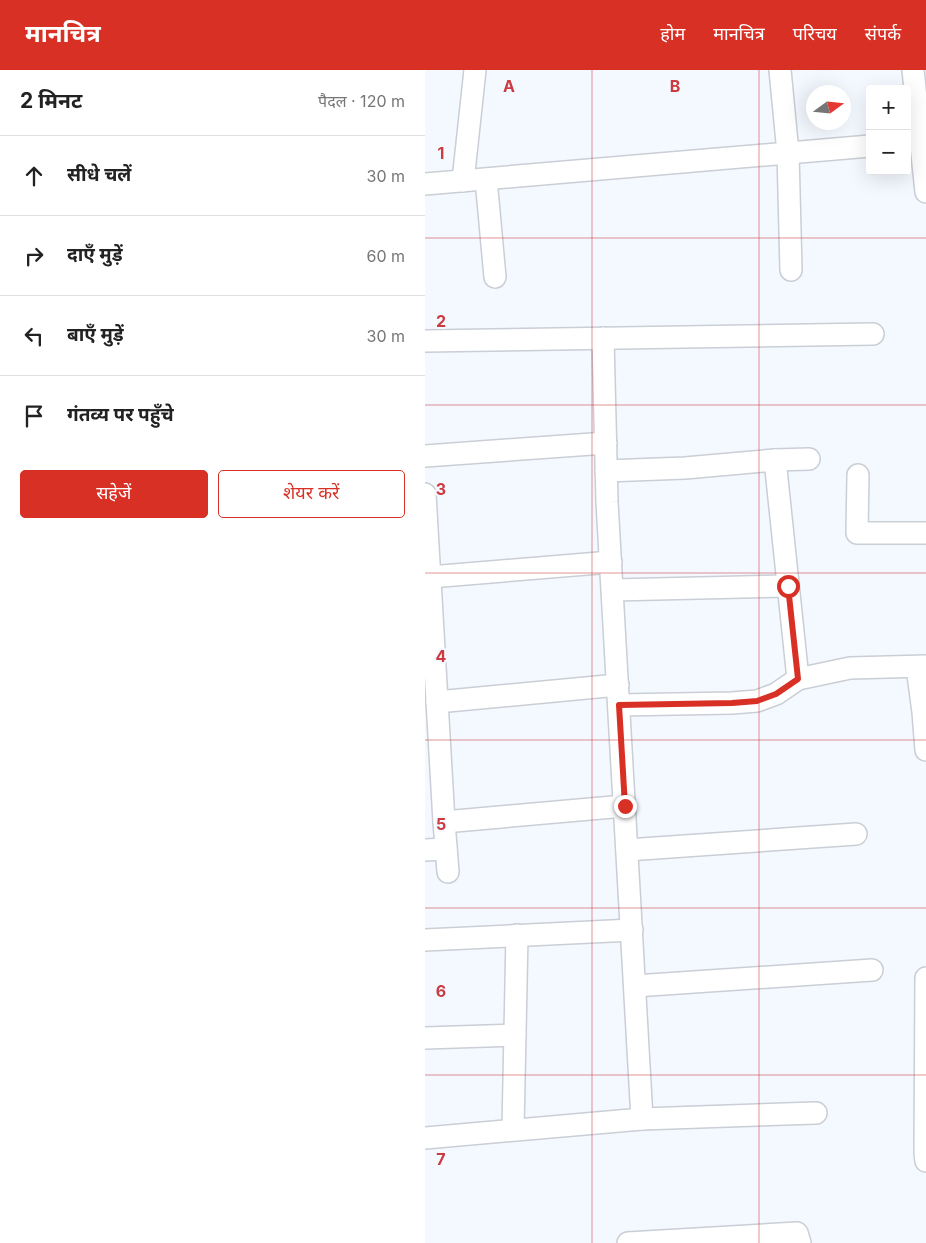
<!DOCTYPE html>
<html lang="hi">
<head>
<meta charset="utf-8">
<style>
  :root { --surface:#fff; --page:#f6f6f6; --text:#222; --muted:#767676; --line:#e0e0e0; --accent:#d93025 }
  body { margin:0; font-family:Inter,"Noto Sans Devanagari",sans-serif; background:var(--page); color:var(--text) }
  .controls { position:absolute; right:15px; top:15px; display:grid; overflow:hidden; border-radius:5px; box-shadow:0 5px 20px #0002 }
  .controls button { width:45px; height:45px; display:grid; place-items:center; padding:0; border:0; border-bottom:1px solid var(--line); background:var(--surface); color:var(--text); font:25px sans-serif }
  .compass { position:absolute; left:381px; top:15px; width:45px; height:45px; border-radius:50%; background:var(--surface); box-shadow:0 5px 20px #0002; rotate:75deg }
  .stop { position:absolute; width:15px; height:15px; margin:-11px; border:4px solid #d93025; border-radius:50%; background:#fff }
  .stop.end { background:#d93025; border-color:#fff; box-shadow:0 1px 5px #0008 }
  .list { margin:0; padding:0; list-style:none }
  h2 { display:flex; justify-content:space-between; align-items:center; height:65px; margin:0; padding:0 20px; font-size:21px }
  h2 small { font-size:16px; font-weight:400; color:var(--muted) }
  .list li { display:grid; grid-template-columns:32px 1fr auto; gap:15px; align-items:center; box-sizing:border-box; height:80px; padding:0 20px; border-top:1px solid var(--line) }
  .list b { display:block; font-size:19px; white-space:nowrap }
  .list em { font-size:16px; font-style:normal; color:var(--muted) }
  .actions { display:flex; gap:10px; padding:15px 20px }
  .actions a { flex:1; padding:11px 0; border:1px solid var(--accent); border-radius:5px; text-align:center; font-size:18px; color:var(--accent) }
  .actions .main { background:var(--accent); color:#fff }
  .icon { flex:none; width:28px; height:28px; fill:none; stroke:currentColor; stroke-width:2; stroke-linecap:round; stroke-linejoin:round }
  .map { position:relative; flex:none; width:501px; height:1173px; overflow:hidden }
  header { display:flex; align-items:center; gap:30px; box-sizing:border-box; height:70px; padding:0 25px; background:var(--accent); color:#fff }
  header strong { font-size:24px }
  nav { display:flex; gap:28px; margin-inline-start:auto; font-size:18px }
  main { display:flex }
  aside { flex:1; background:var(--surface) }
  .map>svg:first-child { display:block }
</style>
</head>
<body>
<header>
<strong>मानचित्र</strong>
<nav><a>होम</a><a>मानचित्र</a><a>परिचय</a><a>संपर्क</a></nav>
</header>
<main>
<aside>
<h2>2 मिनट<small>पैदल · 120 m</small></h2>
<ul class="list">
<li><svg class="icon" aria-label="ahead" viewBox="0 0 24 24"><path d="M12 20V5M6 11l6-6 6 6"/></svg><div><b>सीधे चलें</b></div><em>30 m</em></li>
<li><svg class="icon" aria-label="right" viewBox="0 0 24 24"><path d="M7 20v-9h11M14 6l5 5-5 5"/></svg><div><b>दाएँ मुड़ें</b></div><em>60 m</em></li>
<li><svg class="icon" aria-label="left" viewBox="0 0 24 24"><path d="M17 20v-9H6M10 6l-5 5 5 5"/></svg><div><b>बाएँ मुड़ें</b></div><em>30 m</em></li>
<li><svg class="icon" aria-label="arrive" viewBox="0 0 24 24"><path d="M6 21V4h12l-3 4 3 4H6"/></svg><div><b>गंतव्य पर पहुँचे</b></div></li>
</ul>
<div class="actions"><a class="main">सहेजें</a><a>शेयर करें</a></div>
</aside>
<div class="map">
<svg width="501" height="1173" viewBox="0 0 501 1173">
  <rect width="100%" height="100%" fill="#f4f8ff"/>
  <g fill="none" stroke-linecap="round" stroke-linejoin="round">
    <g stroke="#caced5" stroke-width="24">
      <g id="street">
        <path d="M355 0 363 83 366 200"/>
        <path d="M488 0 501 122"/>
        <path d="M61 109 70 207"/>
        <path d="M38 111 50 0"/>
        <path d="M0 114 445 76"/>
        <path d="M0 271 448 264"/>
        <path d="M0 386 181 373"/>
        <path d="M350 390 373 609"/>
        <path d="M181 401 260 398 350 390 384 389"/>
        <path d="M433 405 432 463H501"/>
        <path d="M0 424 19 752 23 802"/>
        <path d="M5 507 186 492"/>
        <path d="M188 520 363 516"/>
        <path d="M492 597 498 642 501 680"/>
        <path d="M12 632 193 615"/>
        <path d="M194 635 307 633 332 631 351 624 373 609 425 598 501 596"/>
        <path d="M19 752 199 736"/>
        <path d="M0 780 21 779"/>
        <path d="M202 780 431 764"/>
        <path d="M0 870 207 860"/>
        <path d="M501 908 500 1082 501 1091"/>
        <path d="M210 916 447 900"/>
        <path d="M0 968 90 965"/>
        <path d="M217 1049 391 1043"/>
        <path d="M88 1059 92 865"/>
        <path d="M0 1068 217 1049 182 432 178 268"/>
        <path d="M203 1173 372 1163 375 1173"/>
      </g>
    </g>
    <use href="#street" stroke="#fff" stroke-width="21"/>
  </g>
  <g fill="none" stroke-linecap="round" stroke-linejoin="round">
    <path stroke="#d93025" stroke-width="6" d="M200 736 194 635 307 633 332 631 351 624 373 609 363 516"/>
  </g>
  <path fill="none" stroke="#cb3b40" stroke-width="1" stroke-opacity="0.55" d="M167 0V1173M334 0V1173M0 168H501M0 335H501M0 503H501M0 670H501M0 838H501M0 1005H501"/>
  <g font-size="16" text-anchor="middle" font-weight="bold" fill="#cb3b40" stroke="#f4f8ff" stroke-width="4" stroke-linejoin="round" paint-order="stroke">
    <text x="84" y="22">A</text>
    <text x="250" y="22">B</text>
    <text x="16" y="89">1</text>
    <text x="16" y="257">2</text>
    <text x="16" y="425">3</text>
    <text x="16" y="592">4</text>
    <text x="16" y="760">5</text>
    <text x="16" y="927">6</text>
    <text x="16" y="1095">7</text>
  </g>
</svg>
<div class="controls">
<button>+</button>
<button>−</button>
</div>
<svg class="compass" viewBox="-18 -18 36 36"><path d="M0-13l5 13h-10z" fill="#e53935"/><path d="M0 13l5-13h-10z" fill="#767676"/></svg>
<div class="stop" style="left:363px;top:516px"></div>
<div class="stop end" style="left:200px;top:736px"></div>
</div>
</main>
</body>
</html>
